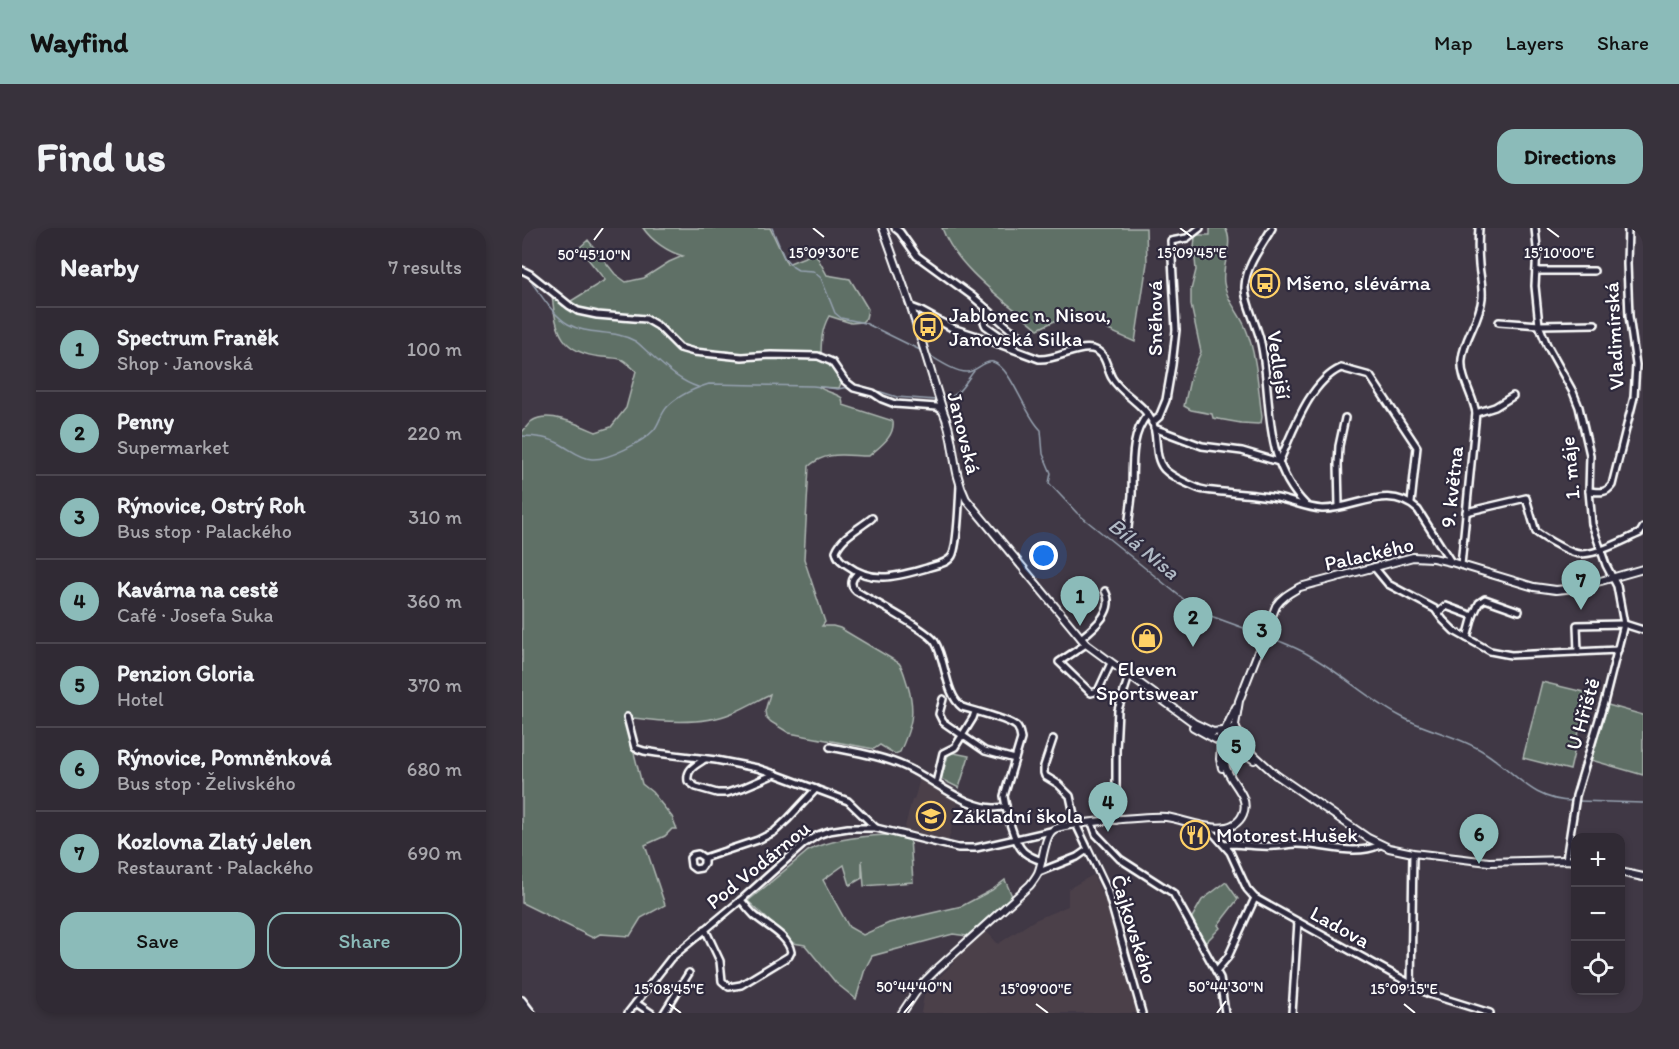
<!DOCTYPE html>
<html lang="en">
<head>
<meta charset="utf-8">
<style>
  :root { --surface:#302a34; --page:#38323c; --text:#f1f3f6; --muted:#a8a7ac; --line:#4b464f; --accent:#8bbbb9 }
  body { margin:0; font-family:Itim,sans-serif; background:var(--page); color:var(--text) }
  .controls { position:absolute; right:18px; bottom:18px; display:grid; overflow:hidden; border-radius:12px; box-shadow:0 3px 9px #0003 }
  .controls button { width:54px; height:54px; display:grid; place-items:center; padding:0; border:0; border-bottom:2px solid var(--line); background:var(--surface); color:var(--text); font:30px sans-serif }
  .you { position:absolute; left:522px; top:328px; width:21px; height:21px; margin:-15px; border:4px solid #fff; border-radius:50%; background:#1a73e8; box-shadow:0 0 0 9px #1a73e833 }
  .badge { display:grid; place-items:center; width:39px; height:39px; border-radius:50%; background:var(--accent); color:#111; font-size:20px; font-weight:700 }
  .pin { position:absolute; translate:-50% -50px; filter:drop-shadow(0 2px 3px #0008) }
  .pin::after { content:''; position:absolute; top:32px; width:21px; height:18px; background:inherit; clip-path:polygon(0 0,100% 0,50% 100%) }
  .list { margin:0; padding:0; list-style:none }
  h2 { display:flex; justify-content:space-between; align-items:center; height:78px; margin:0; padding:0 24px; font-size:26px }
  h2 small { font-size:20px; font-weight:400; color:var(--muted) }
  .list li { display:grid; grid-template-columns:39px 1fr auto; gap:18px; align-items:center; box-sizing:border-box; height:84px; padding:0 24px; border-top:2px solid var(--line) }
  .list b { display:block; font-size:22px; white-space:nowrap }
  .list p { margin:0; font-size:20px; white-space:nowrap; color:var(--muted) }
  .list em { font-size:20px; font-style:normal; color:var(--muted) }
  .actions { display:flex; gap:12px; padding:18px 24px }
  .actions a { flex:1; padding:14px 0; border:2px solid var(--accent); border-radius:18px; text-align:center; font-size:21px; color:var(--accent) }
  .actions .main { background:var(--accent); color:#111 }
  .icon { flex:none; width:33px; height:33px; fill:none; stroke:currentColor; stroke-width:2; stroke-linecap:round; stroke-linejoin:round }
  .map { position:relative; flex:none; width:1121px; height:785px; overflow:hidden; border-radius:18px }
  header { display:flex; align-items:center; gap:36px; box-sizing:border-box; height:84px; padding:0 30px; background:var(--accent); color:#111 }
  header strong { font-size:28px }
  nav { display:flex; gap:33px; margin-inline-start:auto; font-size:21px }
  .intro { display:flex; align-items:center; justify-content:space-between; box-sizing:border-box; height:144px; padding:0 36px }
  h1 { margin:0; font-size:42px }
  .button { padding:15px 27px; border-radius:18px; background:var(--accent); color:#111; font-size:21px; font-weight:700 }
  main { display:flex; gap:36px; padding:0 36px }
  aside { flex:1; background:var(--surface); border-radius:18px; box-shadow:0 3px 9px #0003 }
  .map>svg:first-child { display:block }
</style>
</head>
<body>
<header>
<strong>Wayfind</strong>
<nav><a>Map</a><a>Layers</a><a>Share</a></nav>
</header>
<div class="intro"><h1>Find us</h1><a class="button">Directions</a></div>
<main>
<aside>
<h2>Nearby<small>7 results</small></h2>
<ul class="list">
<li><span class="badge">1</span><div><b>Spectrum Franěk</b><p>Shop · Janovská</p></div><em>100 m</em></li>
<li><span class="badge">2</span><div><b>Penny</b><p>Supermarket</p></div><em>220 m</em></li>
<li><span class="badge">3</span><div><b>Rýnovice, Ostrý Roh</b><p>Bus stop · Palackého</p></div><em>310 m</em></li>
<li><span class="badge">4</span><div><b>Kavárna na cestě</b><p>Café · Josefa Suka</p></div><em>360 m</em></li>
<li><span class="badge">5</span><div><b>Penzion Gloria</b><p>Hotel</p></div><em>370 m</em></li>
<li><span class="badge">6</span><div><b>Rýnovice, Pomněnková</b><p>Bus stop · Želivského</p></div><em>680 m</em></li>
<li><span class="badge">7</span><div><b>Kozlovna Zlatý Jelen</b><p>Restaurant · Palackého</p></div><em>690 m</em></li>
</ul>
<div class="actions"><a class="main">Save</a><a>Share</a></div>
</aside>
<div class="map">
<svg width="1121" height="785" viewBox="0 0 1121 785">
  <rect width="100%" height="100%" fill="#403845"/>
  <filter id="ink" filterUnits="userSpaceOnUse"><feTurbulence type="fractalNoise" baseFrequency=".0167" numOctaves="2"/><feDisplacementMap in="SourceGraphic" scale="12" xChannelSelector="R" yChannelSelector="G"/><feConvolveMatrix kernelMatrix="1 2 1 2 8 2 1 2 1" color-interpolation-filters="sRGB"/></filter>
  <g filter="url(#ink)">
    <g fill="#4c414a">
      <path d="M399 548 436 573 426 614 382 603 390 572H392Z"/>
      <path d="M571 647 586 678 598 713 616 785H399L403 763 432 735V732L464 703 476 716 513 692 546 678V661Z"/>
    </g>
    <g fill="#5e6f66" stroke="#aeb7b2" stroke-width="1.5">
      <path d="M121 0H248L265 36 293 25 305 47 328 51 346 81 344 90 340 94 329 95 307 88C299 102 299 115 299 131L309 136 320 153 317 160 297 159C305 165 312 164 320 170L321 177 371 193C373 209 358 218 347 228 324 228 305 222 287 238L282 331 303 394 300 398H311L318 400 377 435C382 442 383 450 386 458 394 485 389 499 378 524L373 526 358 517 352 521 267 505 249 494 244 489 243 483 248 466C236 472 223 480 210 485 182 497 141 494 112 490L105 498 120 556 130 564 150 589 155 601H150L143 608 123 617 143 677 119 690 108 708 78 706 71 710 0 675V204C3 201 6 196 10 193 27 182 58 197 74 204L89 199 104 180 114 143C98 128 101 131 80 129 39 125 34 104 30 67L41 78 83 52 57 20 66 12 93 46 104 54 122 50 147 34 161 28C146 24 130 13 121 0Z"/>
      <path d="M420 0H624L625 35 613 114 586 102 578 87 543 88 516 101C485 74 434 40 420 0Z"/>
      <path d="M688 0H703C713 15 699 37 702 55 704 72 718 85 724 101 735 128 736 160 740 189L739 195 736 196 719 195 691 190 690 186 669 182 662 178 669 147 679 124 669 77V62L674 42 672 20 673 9 675 7H688Z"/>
      <path d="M1020 454 1066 465 1048 542 1001 530Z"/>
      <path d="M1086 477 1121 487V547L1069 532Z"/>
      <path d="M427 524 447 528 437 560 419 551Z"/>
      <path d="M364 607 388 611 391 654 342 658 340 632V650L328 657 322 637 301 652 327 699 341 707 367 695 440 678 470 662 483 652 490 668 445 708 431 706 350 728 343 741 334 771 314 755 283 717 271 715 226 673 286 623C309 611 339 608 364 607Z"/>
      <path d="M704 654 716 671 696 697 698 700 683 715 669 691 680 672Z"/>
    </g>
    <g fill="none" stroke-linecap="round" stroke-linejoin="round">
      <g stroke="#96a2b0" stroke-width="1.5">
        <path d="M250 0 262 29 271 39 276 42 291 43 299 50 313 85 319 90 343 95 400 123"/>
        <path d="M10 55C20 68 31 87 46 96 66 108 92 101 113 113 118 116 122 121 127 125 142 138 157 153 176 159"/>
        <path d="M407 127C417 133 433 144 445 144 454 144 462 132 471 134 490 140 503 188 519 202L521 226 529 245 527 255 555 285 670 378 686 387 741 407"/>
        <path d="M334 157H337L375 169 414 172"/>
        <path d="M419 171C437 170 441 157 452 143"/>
        <path d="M0 208C13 208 25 209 36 215 47 220 57 230 70 231 86 232 121 214 132 202 138 194 139 185 146 178 156 168 174 160 187 156L291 158 316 161 326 159"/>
        <path d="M745 408C759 414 774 419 787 427 819 445 846 471 878 488 904 503 936 507 962 524 994 544 1009 573 1051 573"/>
        <path d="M1056 573 1121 575"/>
      </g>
      <g stroke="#fff" stroke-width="10">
        <g id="minor">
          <path d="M373 0 378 4 395 28 450 68 488 101 500 109"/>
          <path d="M750 0C740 18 724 37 723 58 722 73 736 99 739 115 751 171 739 232 784 277"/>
          <path d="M1013 0 1015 20 1013 58 1017 97 1025 117 1051 164 1057 179 1068 227 1067 263 1070 296 1084 337 1095 358 1102 396 1083 471 1054 568 1044 632"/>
          <path d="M0 42 8 46 48 78 56 83 75 87 124 91 136 98 158 120 172 124 220 129 249 127 296 128 310 134 323 153 332 160 351 165 360 171 373 176 415 179 421 183"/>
          <path d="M1014 43H1072"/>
          <path d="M389 79 397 82 430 100 458 109 517 131C535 132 554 118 570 121 585 124 584 140 590 150 600 167 621 175 630 193 637 208 631 228 642 241 651 250 666 256 678 261 685 263 693 263 701 264 719 266 737 267 755 270 770 273 785 280 800 281 833 282 866 254 896 282L929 334"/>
          <path d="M465 81C462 87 460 92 464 98L488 115 493 121"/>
          <path d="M977 94 1017 97 1073 96"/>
          <path d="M954 185 973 179 991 168"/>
          <path d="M630 195 637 189 644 172 650 137 654 102 649 13 665 10 678 0"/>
          <path d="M632 200 680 218 720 223 757 234C771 204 787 154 819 140L848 148 895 219 889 275"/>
          <path d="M1067 263C1076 264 1084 266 1090 257L1112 169 1114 137 1107 88 1105 36 1106 0"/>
          <path d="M817 278 816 236 817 218 823 190"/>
          <path d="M944 284 1004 270 1014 304C1022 310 1050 327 1060 326 1079 325 1100 313 1118 305L1121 300"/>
          <path d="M350 290C338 300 320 308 314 323 315 330 319 333 325 337 352 357 376 348 405 340 413 337 425 336 430 328 436 318 437 273 438 258"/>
          <path d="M606 300C607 289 609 278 610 267 611 239 607 208 626 186"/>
          <path d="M939 337 954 185C951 167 938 150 940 131 942 110 958 92 960 70 961 59 958 48 957 37 956 25 956 12 957 0"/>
          <path d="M852 339 866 356 913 381 921 392 932 403 968 423 989 427 1096 422"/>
          <path d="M336 345C330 350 327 357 334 363 350 373 406 402 413 414 424 432 423 466 440 479 452 483 486 491 494 498 498 501 498 507 499 511L482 568C484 582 491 614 502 624 507 628 514 631 520 633"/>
          <path d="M916 385 924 378 951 388 945 410"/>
          <path d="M951 388 957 375 963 371 997 383"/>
          <path d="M559 410C573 399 594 382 583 363"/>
          <path d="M564 416 537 434 569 465 576 463 589 435"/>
          <path d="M1056 424 1055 397 1102 396 1121 402"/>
          <path d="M421 471 417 486 421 494 463 523 493 531"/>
          <path d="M105 489 113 520 122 523 135 525 194 532 235 540 253 546 326 573 354 600"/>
          <path d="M531 511 522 538V545L523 548 536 556 548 568 554 596 585 661 620 785"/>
          <path d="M308 519C333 524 360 528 384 539 412 551 453 589 484 578"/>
          <path d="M183 531C174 537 164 541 166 553L174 559 195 565H205L220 560 253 546"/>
          <path d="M414 555 421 525 433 519 451 490 453 484"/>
          <path d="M594 592V522L596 482 607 448"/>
          <path d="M570 595 574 606 598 631 651 665 698 750 703 785"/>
          <path d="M686 599 708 624 725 661 733 670 907 766 968 785"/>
          <path d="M703 617 710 616C724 617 738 619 752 618 760 618 767 616 775 616 803 616 831 629 858 617"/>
          <path d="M182 630V636L179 640 173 641 169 638 168 630 171 627 176 626 182 630 236 612 252 604 266 591 294 561"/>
          <path d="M517 644 555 629 565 622"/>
          <path d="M183 701 198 733 200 753 207 759 219 757 267 728 269 724C266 707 244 698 232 687 227 682 223 677 219 672"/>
          <path d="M694 743 706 729 733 670"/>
          <path d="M889 757 891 625"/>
          <path d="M0 772 10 785"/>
          <path d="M114 775 129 785"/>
          <path d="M106 785 149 730 219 672 283 615 296 607 307 603 326 600H354L436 620H454L529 603"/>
          <path d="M142 785 167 745"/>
          <path d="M770 785 776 694"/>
        </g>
      </g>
      <g stroke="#fff" stroke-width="10">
        <g id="tertiary">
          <path d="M361 0 389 79 421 183C434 212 429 241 444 271L564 416 672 495 691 504 700 503"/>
          <path d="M671 499 698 514"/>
          <path d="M703 502 714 479"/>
          <path d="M699 516 698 531 700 540"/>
          <path d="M711 520 716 521 732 532"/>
          <path d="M709 521C688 519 699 491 716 504"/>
          <path d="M753 546 846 610 867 620 891 625 967 634 1044 632 1054 633"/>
          <path d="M754 547 720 516 718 512 713 497 717 473 754 378C760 369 768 365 778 359L891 329 911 330 929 334 1012 359 1034 362 1054 360 1121 341"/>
          <path d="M1098 644 1121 649"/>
          <path d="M380 785 398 758 415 741 508 657C511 653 514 649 516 645 521 635 522 608 531 602 540 595 629 588 644 589 664 591 709 614 721 586 731 563 694 548 705 523L709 521"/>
        </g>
      </g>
      <use href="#minor" stroke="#2f2a3d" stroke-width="5"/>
      <use href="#tertiary" stroke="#2f2a3d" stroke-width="6"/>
    </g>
  </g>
  <path fill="none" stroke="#fff" stroke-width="2" d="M291 0 302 9M658 0 670 9M1025 0 1037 9M72 12 81 0M147 776 159 785M514 776 526 785M882 776 893 785M382 785 392 773M695 785 704 773"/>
  <defs>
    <g id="bus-ring" transform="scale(1.5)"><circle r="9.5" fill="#2f2a3d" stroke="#ffd166" stroke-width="1.5"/><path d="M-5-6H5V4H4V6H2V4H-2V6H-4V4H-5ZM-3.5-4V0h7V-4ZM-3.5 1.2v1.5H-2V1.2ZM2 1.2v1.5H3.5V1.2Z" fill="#ffd166"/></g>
    <g id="shop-ring" transform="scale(1.5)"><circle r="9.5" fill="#2f2a3d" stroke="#ffd166" stroke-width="1.5"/><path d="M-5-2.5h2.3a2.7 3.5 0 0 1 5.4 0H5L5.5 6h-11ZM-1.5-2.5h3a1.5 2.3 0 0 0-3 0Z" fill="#ffd166"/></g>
    <g id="school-ring" transform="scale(1.5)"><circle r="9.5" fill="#2f2a3d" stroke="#ffd166" stroke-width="1.5"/><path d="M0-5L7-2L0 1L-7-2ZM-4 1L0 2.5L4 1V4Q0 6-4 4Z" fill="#ffd166"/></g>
    <g id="restaurant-ring" transform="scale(1.5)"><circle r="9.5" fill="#2f2a3d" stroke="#ffd166" stroke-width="1.5"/><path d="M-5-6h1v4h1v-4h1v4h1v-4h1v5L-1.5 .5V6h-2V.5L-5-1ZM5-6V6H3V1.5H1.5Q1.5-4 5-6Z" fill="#ffd166"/></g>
  </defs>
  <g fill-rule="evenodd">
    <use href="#bus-ring" x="743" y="55"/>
    <use href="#bus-ring" x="406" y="99"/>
    <use href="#shop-ring" x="625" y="410"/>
    <use href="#school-ring" x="409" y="588"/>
    <use href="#restaurant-ring" x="673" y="607"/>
  </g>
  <g text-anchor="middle" stroke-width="4.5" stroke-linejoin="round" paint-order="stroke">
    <g font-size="21" fill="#fff" stroke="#2f2a3d" text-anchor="start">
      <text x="764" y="62">Mšeno, slévárna</text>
      <text x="427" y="94">Jablonec n. Nisou,<tspan x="427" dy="24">Janovská Silka</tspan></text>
      <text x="625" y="448" text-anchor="middle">Eleven<tspan x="625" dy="24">Sportswear</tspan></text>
      <text x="430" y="595">Základní škola</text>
      <text x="694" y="614">Motorest Hušek</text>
    </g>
    <g font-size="21" fill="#fff" stroke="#2f2a3d">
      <text transform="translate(633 90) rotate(-90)" y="7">Sněhová</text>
      <text transform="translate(1092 108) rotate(-93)" y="7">Vladimírská</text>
      <text transform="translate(757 137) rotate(82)" y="7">Vedlejší</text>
      <text transform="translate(442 205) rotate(76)" y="7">Janovská</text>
      <text transform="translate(1048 240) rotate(-95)" y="7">1. máje</text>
      <text transform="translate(930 259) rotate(-84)" y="7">9. května</text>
      <text transform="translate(847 326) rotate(-13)" y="7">Palackého</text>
      <text transform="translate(1061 486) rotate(-74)" y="7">U Hřiště</text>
      <text transform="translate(236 637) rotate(-39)" y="7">Pod Vodárnou</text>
      <text transform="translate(818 699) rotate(29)" y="7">Ladova</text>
      <text transform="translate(612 701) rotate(73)" y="7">Čajkovského</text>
    </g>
    <g font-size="22" font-style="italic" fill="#b0b9c4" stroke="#2f2a3d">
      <text transform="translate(622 320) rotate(39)" y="8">Bílá Nisa</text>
    </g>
  </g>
  <g font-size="15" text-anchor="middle" fill="#fff" stroke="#2f2a3d" stroke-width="4.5" stroke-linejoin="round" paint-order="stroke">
    <text x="302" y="30">15°09'30"E</text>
    <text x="670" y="30">15°09'45"E</text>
    <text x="1037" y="30">15°10'00"E</text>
    <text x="72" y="32">50°45'10"N</text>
    <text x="392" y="764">50°44'40"N</text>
    <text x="704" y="764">50°44'30"N</text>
    <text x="147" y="766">15°08'45"E</text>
    <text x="514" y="766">15°09'00"E</text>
    <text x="882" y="766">15°09'15"E</text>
  </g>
</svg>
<div class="controls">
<button>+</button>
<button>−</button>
<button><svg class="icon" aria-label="locate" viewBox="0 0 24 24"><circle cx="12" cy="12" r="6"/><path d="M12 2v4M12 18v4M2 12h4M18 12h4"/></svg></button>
</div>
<div class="you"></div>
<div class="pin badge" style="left:558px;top:398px">1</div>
<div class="pin badge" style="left:671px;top:419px">2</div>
<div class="pin badge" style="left:740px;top:432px">3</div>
<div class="pin badge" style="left:586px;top:604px">4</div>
<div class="pin badge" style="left:714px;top:548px">5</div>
<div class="pin badge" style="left:957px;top:636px">6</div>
<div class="pin badge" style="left:1059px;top:382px">7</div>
</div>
</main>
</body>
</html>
